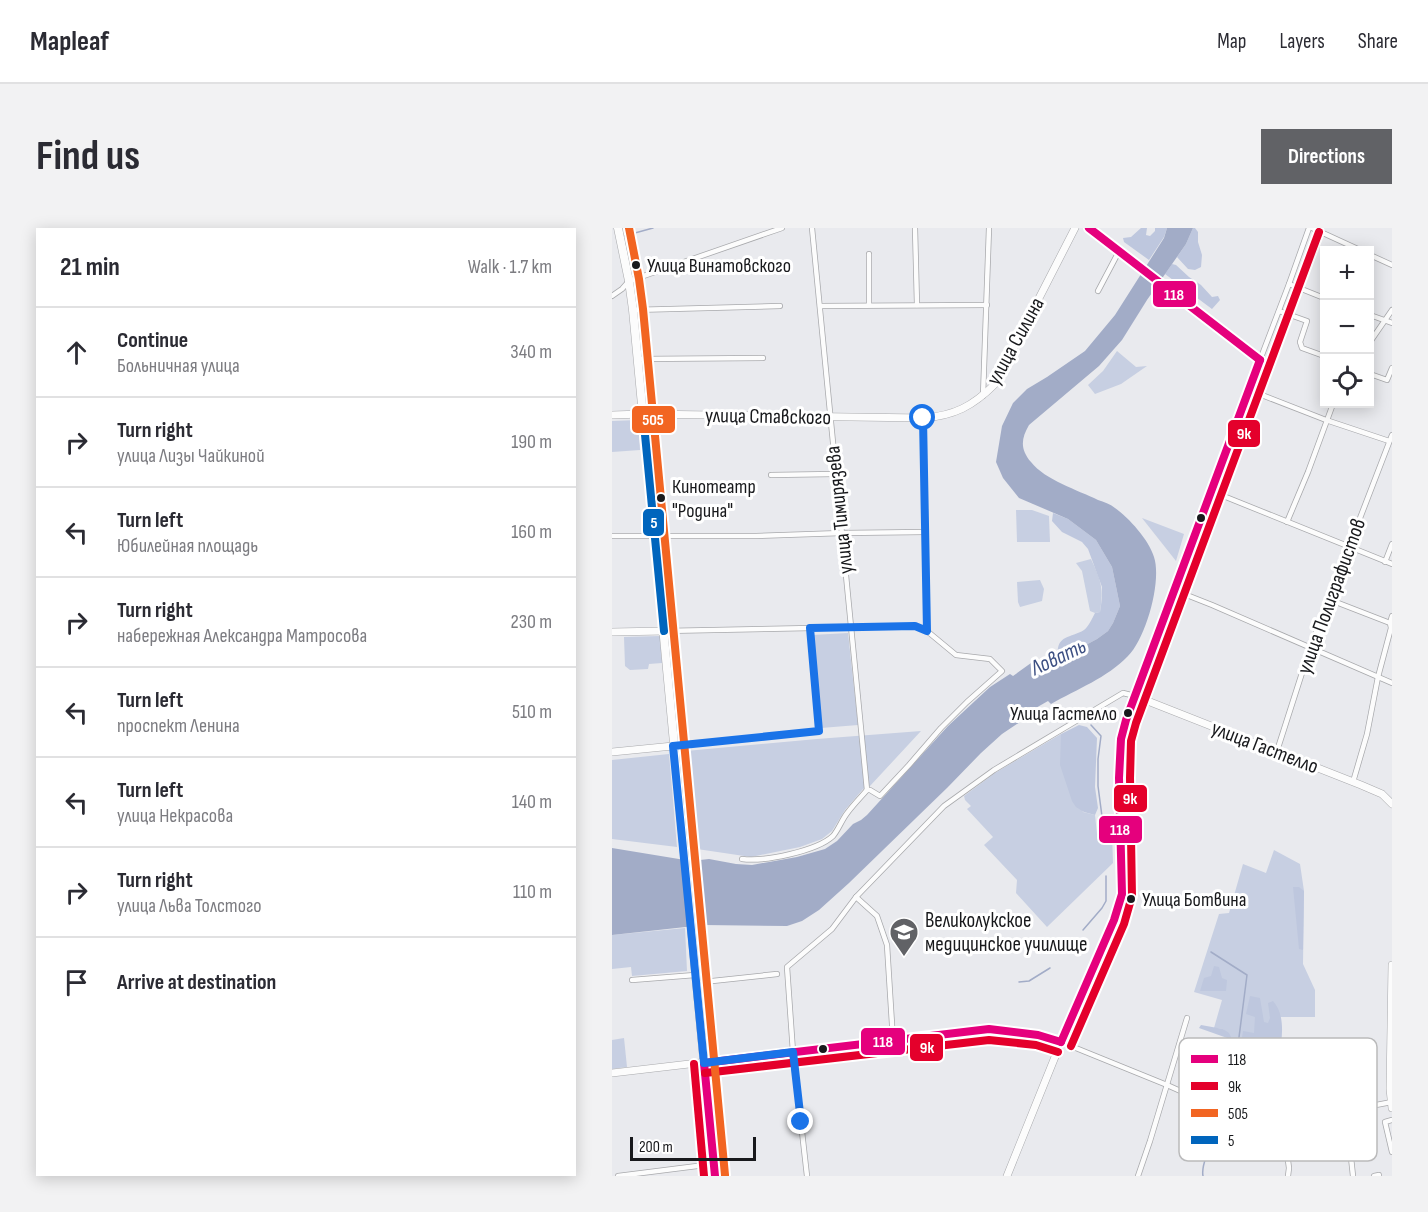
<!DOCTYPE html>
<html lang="en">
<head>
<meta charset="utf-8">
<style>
  :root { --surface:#fff; --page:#f2f2f3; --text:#2b2b33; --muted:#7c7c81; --line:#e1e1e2; --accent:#616266 }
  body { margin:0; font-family:"Sofia Sans Condensed",sans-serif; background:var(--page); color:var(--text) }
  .controls { position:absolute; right:18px; top:18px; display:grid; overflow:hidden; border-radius:0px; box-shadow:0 3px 15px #0003 }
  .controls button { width:54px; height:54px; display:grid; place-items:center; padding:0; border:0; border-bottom:2px solid var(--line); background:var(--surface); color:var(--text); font:30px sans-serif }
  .scale { position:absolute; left:18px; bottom:15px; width:126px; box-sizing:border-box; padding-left:6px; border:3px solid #18191c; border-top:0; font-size:16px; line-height:21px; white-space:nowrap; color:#18191c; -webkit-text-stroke:4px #fff; paint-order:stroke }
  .stop { position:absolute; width:18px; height:18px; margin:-14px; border:4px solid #1a73e8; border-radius:50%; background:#fff }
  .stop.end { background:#1a73e8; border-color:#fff; box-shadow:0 2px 6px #0008 }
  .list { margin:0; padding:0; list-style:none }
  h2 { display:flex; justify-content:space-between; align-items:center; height:78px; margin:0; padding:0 24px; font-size:26px }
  h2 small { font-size:20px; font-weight:400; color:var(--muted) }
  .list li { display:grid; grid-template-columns:39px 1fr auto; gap:18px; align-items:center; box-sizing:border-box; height:90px; padding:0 24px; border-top:2px solid var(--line) }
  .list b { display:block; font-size:22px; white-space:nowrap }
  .list p { margin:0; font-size:20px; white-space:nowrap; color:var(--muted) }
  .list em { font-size:20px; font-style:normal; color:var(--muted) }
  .icon { flex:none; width:33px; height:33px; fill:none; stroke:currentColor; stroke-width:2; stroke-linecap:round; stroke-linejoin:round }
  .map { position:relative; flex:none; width:780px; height:948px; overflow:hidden; border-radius:0px }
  header { display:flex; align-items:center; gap:36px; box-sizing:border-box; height:84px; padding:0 30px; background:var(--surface); border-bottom:2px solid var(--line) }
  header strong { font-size:28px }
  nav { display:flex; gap:33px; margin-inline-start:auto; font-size:21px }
  .intro { display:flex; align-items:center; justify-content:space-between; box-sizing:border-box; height:144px; padding:0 36px }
  h1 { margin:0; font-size:42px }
  .button { padding:15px 27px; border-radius:0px; background:var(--accent); color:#fff; font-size:21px; font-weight:700 }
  main { display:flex; gap:36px; padding:0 36px }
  aside { flex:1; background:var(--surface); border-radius:0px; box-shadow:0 3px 15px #0003 }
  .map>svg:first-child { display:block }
</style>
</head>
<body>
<header>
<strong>Mapleaf</strong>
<nav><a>Map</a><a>Layers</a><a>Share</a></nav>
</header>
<div class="intro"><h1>Find us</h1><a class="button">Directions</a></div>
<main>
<aside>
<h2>21 min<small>Walk · 1.7 km</small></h2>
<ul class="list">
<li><svg class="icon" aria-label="ahead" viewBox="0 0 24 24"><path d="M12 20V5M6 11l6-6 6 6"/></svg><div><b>Continue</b><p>Больничная улица</p></div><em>340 m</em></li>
<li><svg class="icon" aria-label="right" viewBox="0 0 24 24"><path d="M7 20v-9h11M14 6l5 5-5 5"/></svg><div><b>Turn right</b><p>улица Лизы Чайкиной</p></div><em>190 m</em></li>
<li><svg class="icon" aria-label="left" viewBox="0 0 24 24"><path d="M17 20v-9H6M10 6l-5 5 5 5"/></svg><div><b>Turn left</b><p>Юбилейная площадь</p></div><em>160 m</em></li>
<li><svg class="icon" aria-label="right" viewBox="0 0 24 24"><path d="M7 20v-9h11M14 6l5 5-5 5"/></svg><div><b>Turn right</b><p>набережная Александра Матросова</p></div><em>230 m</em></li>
<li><svg class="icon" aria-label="left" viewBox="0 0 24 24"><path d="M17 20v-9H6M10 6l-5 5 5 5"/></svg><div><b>Turn left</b><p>проспект Ленина</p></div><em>510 m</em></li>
<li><svg class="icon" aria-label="left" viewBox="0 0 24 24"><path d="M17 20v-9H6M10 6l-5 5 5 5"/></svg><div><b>Turn left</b><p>улица Некрасова</p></div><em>140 m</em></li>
<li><svg class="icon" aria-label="right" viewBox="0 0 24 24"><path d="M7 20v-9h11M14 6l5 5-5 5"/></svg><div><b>Turn right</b><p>улица Льва Толстого</p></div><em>110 m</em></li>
<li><svg class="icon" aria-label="arrive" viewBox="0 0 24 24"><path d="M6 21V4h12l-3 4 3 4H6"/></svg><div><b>Arrive at destination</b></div></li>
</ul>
</aside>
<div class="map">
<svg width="780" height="948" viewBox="0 0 780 948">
  <rect width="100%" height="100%" fill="#e9eaee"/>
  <g fill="#c7cfe2">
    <path d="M505 123 524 139 535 138 509 156 483 166 476 157 491 143Z"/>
    <path d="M26 192 28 222 0 224V193Z"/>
    <path d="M404 282H420L437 288 438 314H405Z"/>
    <path d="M530 290 572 306 564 333Z"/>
    <path d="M479 331C489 353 492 360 488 384L483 385 478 383 470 343 464 335Z"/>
    <path d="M428 352 432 361 430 373 408 379 406 374 405 354Z"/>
    <path d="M236 405 246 497 209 500 200 407Z"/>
    <path d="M48 408 50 435 37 436 36 441 18 442 13 438 12 409Z"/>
    <path d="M309 503 258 558 251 561 233 582 220 603 210 611 188 619 139 629 85 621 74 523 205 511Z"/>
    <path d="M449 506V520L471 584 483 587 485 606 500 605 501 635 435 699 404 665 405 652 372 617 381 609 355 581 359 578 353 572 352 568 383 545Z"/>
    <path d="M57 526 65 619 0 611V532Z"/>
    <path d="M662 622 688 636 692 663 691 736 703 762V789H669L642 806 628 823 644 840 647 856H636L622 867 619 877 611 873 620 848 623 817 611 801 602 800 610 772 582 764 607 686 617 685 631 636 654 645Z"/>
    <path d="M73 700 75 743 20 748 19 739 0 741V707Z"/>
    <path d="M12 810 15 839 0 841V812Z"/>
  </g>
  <g fill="#bec7de">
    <path d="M529 0H535L534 7 538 8 543 3V0H555L552 9 537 32 512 14 511 10 519 9Z"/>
    <path d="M581 0H583L586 4V14L590 27 589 39 583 42 576 41 565 29 574 16Z"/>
    <path d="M560 36 564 37 577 49 589 57 600 69 606 68 608 72 600 81 553 46Z"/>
    <path d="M441 285 456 291 484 312 500 339 508 378 501 395 496 403 485 411 468 420 446 427C444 407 459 410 472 402 476 399 480 391 483 385L488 384 490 370V359L476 321 470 314 450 304 440 293Z"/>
    <path d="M467 497 475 499 485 510 483 559 486 580 483 587 472 584 464 579 460 573 448 537 449 506Z"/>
    <path d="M681 659H687L692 663 691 722 687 721Z"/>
    <path d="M602 738 607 739 610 750 615 752 614 763H588L592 750 599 748Z"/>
    <path d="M638 768 648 770 652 794 656 795 658 790 656 775 661 773C682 796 661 848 653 875L644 841 628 823 631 803 642 805 643 789 634 786Z"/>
    <path d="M589 797 611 801 617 805 623 817 620 848 611 873 606 871 618 811 587 800Z"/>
  </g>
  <path fill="#a2acc7" d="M555 0H581L574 16 535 72 510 112 487 138 417 197C409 211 408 221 419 234 433 252 466 262 486 272 492 274 498 276 503 280 517 290 537 312 542 329 550 353 534 410 516 428 495 450 465 461 439 476L436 473 422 481 423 484 390 506 369 525 336 559 237 655 207 682 190 693 175 698 92 697 0 707V620L79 633 97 631 124 636 140 637 185 629 213 621 225 613 241 596 249 592 255 587 336 498 378 459 398 446 401 448 419 435 468 420 485 411 496 403 501 395 508 378 500 339 484 312 456 291 407 270 391 250 384 234 390 198 401 175 415 161 435 149 473 123 503 87 552 10Z"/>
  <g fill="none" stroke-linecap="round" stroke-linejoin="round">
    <g stroke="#a2acc7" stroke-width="1.5">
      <path d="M12 8 41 0"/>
      <path d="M479 497 489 508 486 531V558L491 596"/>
      <path d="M471 702 490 680 494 673V648"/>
      <path d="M599 724 635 747 622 848 613 873"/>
      <path d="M407 754 417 753 438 740"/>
      <path d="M591 948C589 938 595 929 597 919 600 907 603 897 608 885"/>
    </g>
    <g stroke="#a8a9ac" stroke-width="6">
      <g id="street">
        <path d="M200 0 255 562"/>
        <path d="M303 0 305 77"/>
        <path d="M700 0 748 22"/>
        <path d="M257 26V77"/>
        <path d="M758 27 780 37"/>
        <path d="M677 56 712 70"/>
        <path d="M486 63 505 27 506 22"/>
        <path d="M0 68 10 61 17 53 170 0"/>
        <path d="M208 78 375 77"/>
        <path d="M21 82 168 78"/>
        <path d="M667 83 695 93 688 114 690 120 712 128"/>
        <path d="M758 87 780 95"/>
        <path d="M758 114 780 82"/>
        <path d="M26 131 151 130"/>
        <path d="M648 132 677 56 697 0"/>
        <path d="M758 146 775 152 780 140"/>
        <path d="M637 162 714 192 777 213"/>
        <path d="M371 168 377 0"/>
        <path d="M311 190 315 403"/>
        <path d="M159 247 223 246"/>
        <path d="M599 263 780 336"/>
        <path d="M675 294 696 244 721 176"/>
        <path d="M0 308H144L230 305 313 304"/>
        <path d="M773 334 780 316"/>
        <path d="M562 362 600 377 780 455"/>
        <path d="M716 371 778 395"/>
        <path d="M52 403 303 398 315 403 344 427 378 431 390 443 355 474 329 500 297 537 268 568 258 562H255"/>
        <path d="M62 518 207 503 198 400"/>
        <path d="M665 523 698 420 780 207"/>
        <path d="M741 554 755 506 766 449 779 400 778 395 780 388"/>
        <path d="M130 631C152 634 205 623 221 608 227 601 230 591 236 584 242 576 249 569 255 562"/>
        <path d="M244 669 265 688 275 717 281 812"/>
        <path d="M20 752 83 747"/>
        <path d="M91 754 165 746"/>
        <path d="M449 814 555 857 649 899 780 874"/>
        <path d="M734 883 741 948"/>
        <path d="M780 892 773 894 780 924"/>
        <path d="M671 895 677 940 676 948"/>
        <path d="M6 948 101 936"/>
        <path d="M195 948 181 824 175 739 220 701 244 669 332 578 382 542 511 465 523 468"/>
        <path d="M526 948 538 913 575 790"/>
        <path d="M762 948 767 947"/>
      </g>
    </g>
    <g stroke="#a8a9ac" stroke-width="8">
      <g id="secondary">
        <path d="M0 187 31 186 311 190C342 188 361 178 383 156L463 0"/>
        <path d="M0 404 52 403"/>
        <path d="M523 468 749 557 770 566 780 576"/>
        <path d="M0 524 61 518"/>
        <path d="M780 737 778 861 780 880"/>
        <path d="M0 845 377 801 426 807 449 814"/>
        <path d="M395 948 449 814 506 682 510 666 507 550 509 511 514 492 648 132 477 0"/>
      </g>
    </g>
    <g stroke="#a8a9ac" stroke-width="9">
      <path id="primary" d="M6 0 17 53 21 82C49 370 73 659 103 948"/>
    </g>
    <use href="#street" stroke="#fcfcfc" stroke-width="4.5"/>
    <use href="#secondary" stroke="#fcfcfc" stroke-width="7"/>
    <use href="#primary" stroke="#fcfcfc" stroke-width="8"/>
    <g stroke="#fff" stroke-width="12">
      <g id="bus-1">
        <path d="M477 0 648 132"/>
        <path d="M449 814 502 692 510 666 507 550 509 511 514 492 648 132"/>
        <path d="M92 835 377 801 426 807 449 814"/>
        <path d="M92 835 103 948"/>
      </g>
    </g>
    <g stroke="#fff" stroke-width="12">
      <g id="bus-2">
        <path d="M459 818 512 696 520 668 518 550 519 513 524 495 707 4"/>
        <path d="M82 836 92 948"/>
        <path d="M93 845 377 812 424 817 446 824"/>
      </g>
    </g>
    <g stroke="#fff" stroke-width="12">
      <path id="bus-3" d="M17 0 27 51 31 81 113 947"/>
    </g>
    <g stroke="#fff" stroke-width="12">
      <path id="bus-4" d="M31 186 52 403"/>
    </g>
    <use href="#bus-1" stroke="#e5007d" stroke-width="8"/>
    <use href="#bus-2" stroke="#e4002b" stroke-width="8"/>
    <use href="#bus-3" stroke="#f26522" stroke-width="8"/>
    <use href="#bus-4" stroke="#0065bd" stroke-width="8"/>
  </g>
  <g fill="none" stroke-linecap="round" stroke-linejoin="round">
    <path stroke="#1a73e8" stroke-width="8" d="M189 894 181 824 92 835 61 518 207 503 198 400 303 398 315 403 311 190"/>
  </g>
  <defs>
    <g id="university-pin" transform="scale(1.5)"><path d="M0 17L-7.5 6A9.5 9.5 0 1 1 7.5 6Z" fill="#616266" stroke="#fff"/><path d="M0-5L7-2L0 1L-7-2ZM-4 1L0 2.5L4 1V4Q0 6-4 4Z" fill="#fff"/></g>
  </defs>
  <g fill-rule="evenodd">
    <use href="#university-pin" x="292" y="704"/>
  </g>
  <g fill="#18191c" stroke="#fff" stroke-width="2">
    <circle cx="24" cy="37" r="5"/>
    <circle cx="49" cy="270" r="5"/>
    <circle cx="589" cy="290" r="5"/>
    <circle cx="516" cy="485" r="5"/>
    <circle cx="519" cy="671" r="5"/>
    <circle cx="211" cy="821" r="5"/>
  </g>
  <g text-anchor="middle" stroke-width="6" stroke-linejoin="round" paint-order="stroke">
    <g font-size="20" fill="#18191c" stroke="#fff" text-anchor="start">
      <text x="35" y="44">Улица Винатовского</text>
      <text x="60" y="265">Кинотеатр<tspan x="60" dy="24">"Родина"</tspan></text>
      <text x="505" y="492" text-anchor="end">Улица Гастелло</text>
      <text x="530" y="678">Улица Ботвина</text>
    </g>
    <g font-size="21" fill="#18191c" stroke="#fff">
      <text transform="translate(403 113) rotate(-61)" y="7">улица Силина</text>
      <text transform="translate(156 188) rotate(1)" y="7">улица Ставского</text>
      <text transform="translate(227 282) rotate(-96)" y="7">улица Тимирязева</text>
      <text transform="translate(719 368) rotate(-70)" y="7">улица Полиграфистов</text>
      <text transform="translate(653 519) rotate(21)" y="7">улица Гастелло</text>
    </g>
    <g font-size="21" fill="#18191c" stroke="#fff" text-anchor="start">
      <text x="313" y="699">Великолукское<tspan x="313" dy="24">медицинское училище</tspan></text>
    </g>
    <g font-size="22" font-style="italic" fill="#3c4f82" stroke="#fff">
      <text transform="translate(446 428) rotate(-25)" y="8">Ловать</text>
    </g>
  </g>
  <rect x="567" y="810" width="198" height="123" rx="9" fill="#fff" stroke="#bababb" stroke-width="1.5"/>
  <rect x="579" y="827" width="27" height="8" fill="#e5007d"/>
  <rect x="579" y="854" width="27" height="8" fill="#e4002b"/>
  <rect x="579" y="881" width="27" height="8" fill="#f26522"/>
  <rect x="579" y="908" width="27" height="8" fill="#0065bd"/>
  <g font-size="16" fill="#18191c">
    <text x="616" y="837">118</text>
    <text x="616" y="864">9к</text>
    <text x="616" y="891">505</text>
    <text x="616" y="918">5</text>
  </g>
  <g stroke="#fff" stroke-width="2">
    <rect x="540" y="52" width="45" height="28" rx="6" fill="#e5007d"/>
    <rect x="19" y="177" width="45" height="29" rx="6" fill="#f26522"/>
    <rect x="615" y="191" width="34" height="29" rx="6" fill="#e4002b"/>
    <rect x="30" y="280" width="23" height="29" rx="6" fill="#0065bd"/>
    <rect x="501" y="556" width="35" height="29" rx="6" fill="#e4002b"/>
    <rect x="486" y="587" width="45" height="29" rx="6" fill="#e5007d"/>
    <rect x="248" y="799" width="46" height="29" rx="6" fill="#e5007d"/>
    <rect x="297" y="805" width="35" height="29" rx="6" fill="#e4002b"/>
  </g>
  <g font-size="16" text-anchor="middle" font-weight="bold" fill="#fff">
    <text x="562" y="72">118</text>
    <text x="41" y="197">505</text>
    <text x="632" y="211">9к</text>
    <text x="42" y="300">5</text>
    <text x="518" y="576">9к</text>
    <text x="508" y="607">118</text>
    <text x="271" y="819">118</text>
    <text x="315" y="825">9к</text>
  </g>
</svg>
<div class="controls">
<button>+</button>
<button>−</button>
<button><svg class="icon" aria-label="locate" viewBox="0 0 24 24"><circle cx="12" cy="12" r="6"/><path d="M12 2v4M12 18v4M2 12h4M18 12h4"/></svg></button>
</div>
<div class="scale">200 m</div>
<div class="stop" style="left:311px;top:190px"></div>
<div class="stop end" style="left:189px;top:894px"></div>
</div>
</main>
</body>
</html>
